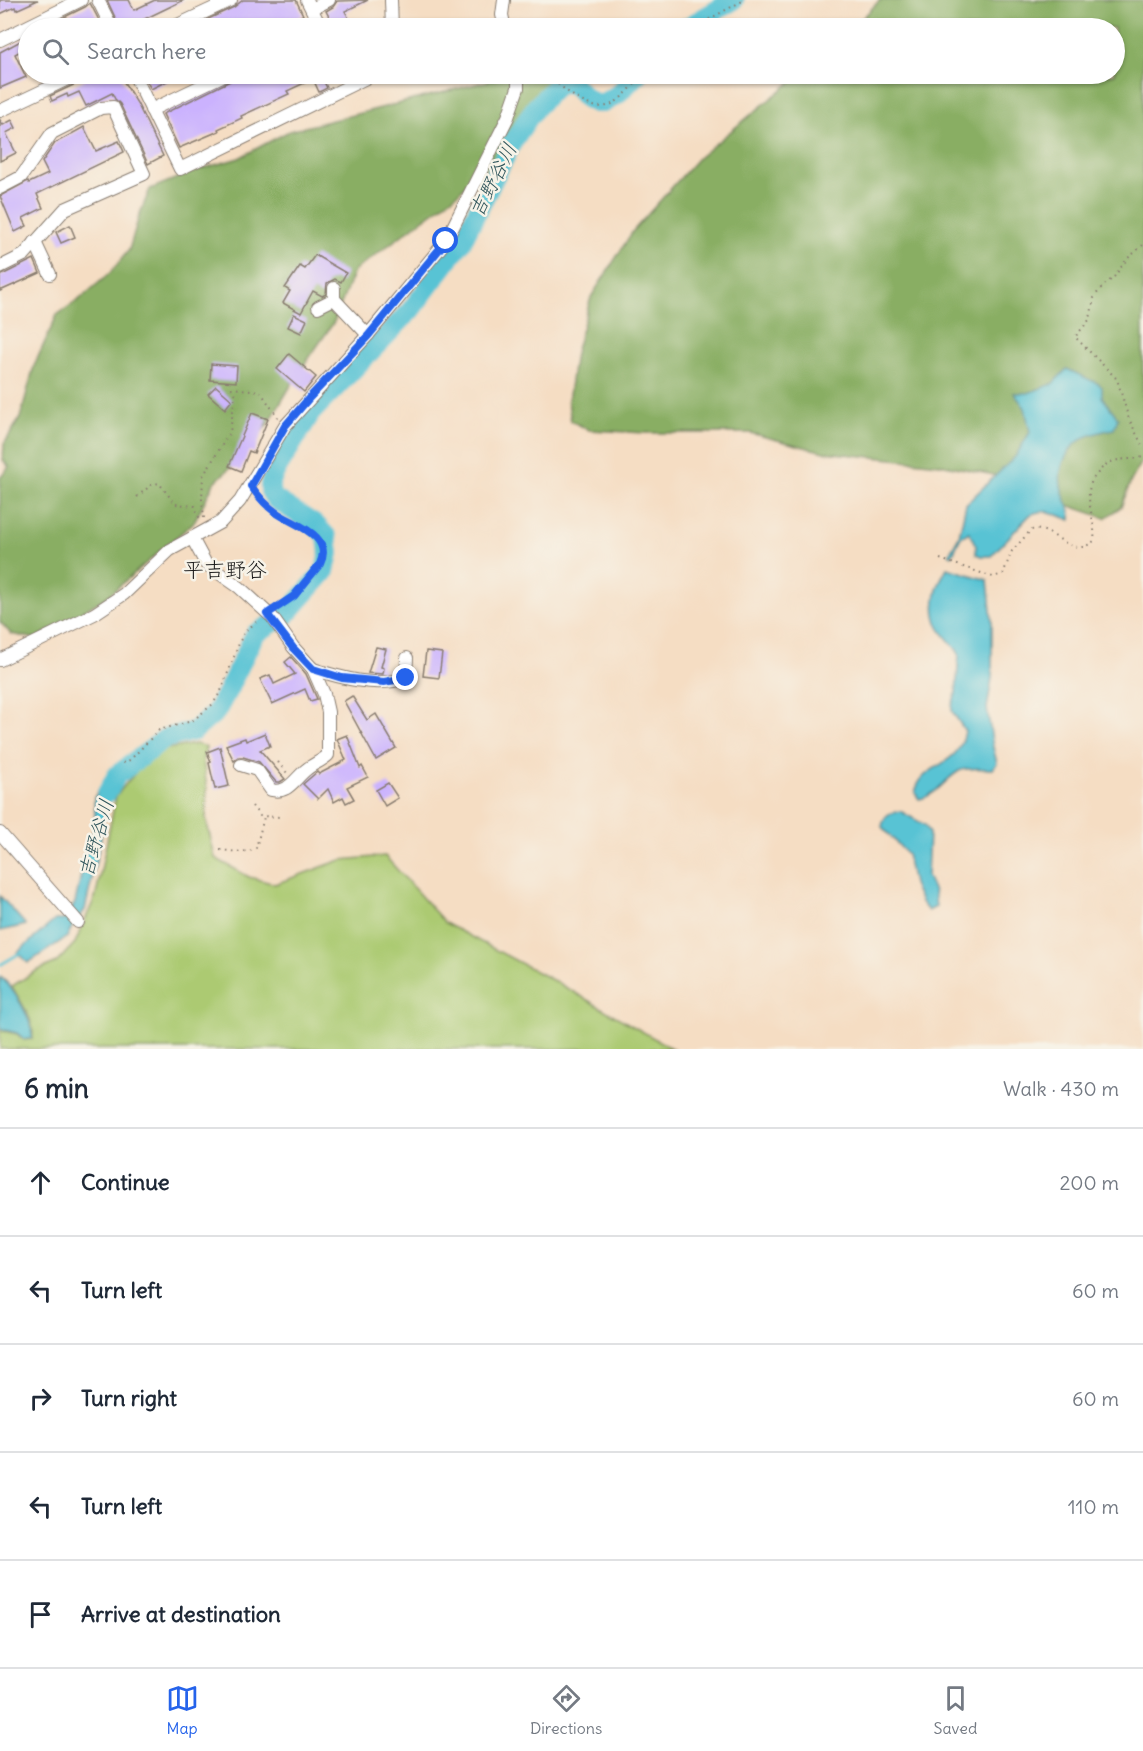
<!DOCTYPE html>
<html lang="en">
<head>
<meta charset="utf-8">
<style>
  :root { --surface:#fff; --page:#f2f2f3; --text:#1f2937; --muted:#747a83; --line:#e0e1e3; --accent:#2563eb }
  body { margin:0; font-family:Delius,"Klee One",sans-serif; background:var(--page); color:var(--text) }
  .stop { position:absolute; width:18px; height:18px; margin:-14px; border:4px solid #2563eb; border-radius:50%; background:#fff }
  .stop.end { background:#2563eb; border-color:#fff; box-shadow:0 2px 6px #0008 }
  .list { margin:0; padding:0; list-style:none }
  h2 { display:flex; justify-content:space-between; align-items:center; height:78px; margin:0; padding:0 24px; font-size:26px }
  h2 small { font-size:20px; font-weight:400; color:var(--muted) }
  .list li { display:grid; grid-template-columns:39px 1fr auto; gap:18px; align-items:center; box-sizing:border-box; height:108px; padding:0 24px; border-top:2px solid var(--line) }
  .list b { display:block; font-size:22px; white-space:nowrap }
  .list em { font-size:20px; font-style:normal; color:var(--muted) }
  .icon { flex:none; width:33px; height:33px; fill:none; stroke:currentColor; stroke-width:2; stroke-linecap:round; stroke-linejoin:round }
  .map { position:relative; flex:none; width:1143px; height:1049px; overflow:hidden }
  .search { position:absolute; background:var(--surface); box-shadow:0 2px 4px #0004; left:18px; right:18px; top:18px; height:66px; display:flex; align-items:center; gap:15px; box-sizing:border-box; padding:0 21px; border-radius:33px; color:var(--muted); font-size:22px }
  .sheet { height:618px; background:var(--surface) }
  nav { display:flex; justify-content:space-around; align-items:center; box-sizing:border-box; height:84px; border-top:2px solid var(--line); background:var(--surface); font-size:16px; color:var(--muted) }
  nav a { display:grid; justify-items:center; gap:3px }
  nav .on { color:var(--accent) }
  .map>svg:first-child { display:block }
</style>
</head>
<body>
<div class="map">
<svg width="1143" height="1049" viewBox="0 0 1143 1049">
  <rect width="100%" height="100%" fill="#f7f3e8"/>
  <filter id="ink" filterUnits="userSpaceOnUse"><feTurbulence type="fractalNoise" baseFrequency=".0167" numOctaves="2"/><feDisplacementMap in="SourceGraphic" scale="12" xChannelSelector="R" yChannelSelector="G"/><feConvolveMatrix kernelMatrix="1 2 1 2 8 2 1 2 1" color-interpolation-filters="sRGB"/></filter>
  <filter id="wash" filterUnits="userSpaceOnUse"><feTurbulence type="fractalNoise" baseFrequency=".008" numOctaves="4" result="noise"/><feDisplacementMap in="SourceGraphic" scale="24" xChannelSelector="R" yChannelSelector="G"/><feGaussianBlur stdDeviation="1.35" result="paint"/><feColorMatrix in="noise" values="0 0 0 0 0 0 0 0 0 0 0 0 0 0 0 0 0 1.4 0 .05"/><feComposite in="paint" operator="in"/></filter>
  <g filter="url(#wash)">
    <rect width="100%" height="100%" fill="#f5ddc3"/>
    <path fill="#acca72" stroke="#647347" stroke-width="1.5" d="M196 744 206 747 203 759 207 789 206 819 215 858 249 877 275 884 341 860 385 856 445 923 558 983 673 1049H0V1030L17 1034 24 1040 32 1039C37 1022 19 1001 12 986L36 971 57 962 75 943 96 895 116 796 124 786 140 767 166 749Z"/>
    <g fill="#89ae64" stroke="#526540" stroke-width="1.5">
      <path d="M880 0H1143V460L1131 481 1121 507 1105 518 1044 497 994 475 940 464 824 452 750 433H646L589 430 571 421 568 402 575 353 591 297 633 231 699 157 801 74H1114V28H853Z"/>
      <path d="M516 74H553L551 93 510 145 456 195 354 271 334 322 296 377 270 421 242 457 214 483 194 522 107 597 36 639 11 634 0 622V478L9 467 3 460 4 444 20 418 34 366 57 315 81 298 111 272 129 250 139 216 150 189 197 170 239 158 289 131Z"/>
    </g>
    <g fill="#59c3d4" stroke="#3a7078" stroke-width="1.5">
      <path d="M1067 369 1099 384 1102 387V397L1118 418 1114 429C1104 431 1095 433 1086 437 1066 446 1055 472 1063 493 1066 503 1072 509 1071 520 1055 515 1049 507 1030 515L991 556H981L976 554V546L969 532 961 537 952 556 949 554 959 536 966 504 1015 457 1030 432 1025 408 1014 393H1028L1052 384Z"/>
      <path d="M947 568 988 580 992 621V678L987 708 993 747 997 763 993 769C983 769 967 767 959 771 945 779 935 797 919 799L915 793C922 761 959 770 965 731L952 711V706L956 693 959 654C954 644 944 637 939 627 929 606 936 586 947 568Z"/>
      <path d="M119 772 126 776 115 781 106 803 100 843 85 910 72 927 67 937 28 963 18 952 55 920H64L75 903 87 847 92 836 95 815 94 798 105 779 112 773Z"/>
      <path d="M900 811 925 825 929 832 927 876 934 892 936 907 928 911 921 902 913 884 907 854 882 827C884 815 888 813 900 811Z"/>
      <path d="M0 896 26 925 0 931Z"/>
      <path d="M0 977C12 984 36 1025 31 1039H24L17 1033 0 1029Z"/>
    </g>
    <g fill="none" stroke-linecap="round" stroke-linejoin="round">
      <path stroke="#59c3d4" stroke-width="3" d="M0 965 22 952"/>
      <g stroke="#59c3d4" stroke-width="20">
        <path d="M686 28 734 0"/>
        <path d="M107 793 117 775 166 738 194 731 216 712 229 688 255 634 286 615 325 571 329 553 327 537 317 526 275 499 270 491V484L275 472 311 413 410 311 461 243 513 141 535 108 556 86 566 83 574 85 586 98 595 103H603L617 95 638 74"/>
      </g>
    </g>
    <g id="blocks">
      <g fill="#cbb2fe">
        <path d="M0 0H38L16 10 15 7 0 14Z"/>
        <path d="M107 0H129L134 10 155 0H184L126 28H120Z"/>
        <path d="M243 0H296L303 15 281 26 282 28H189L234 7Z"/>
        <path d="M368 0 345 11 354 28H335L326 11 333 7 337 1Z"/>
        <path d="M90 3 103 28H42L85 7Z"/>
        <path d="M28 37V47L15 54 26 77 0 88V52Z"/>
        <path d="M92 74H119L137 103 163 156 148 164 120 104 115 99 112 93 86 106 79 92 68 97 67 94 52 101 50 96 82 81Z"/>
        <path d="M155 74H181L151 89 145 78Z"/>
        <path d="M242 74H325L321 75 327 88 319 92 313 79 287 91 289 94 241 116 242 118 218 129 219 131 179 148 163 114 230 81Z"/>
        <path d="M0 120 3 125 12 120 16 128 6 133 16 153 0 161Z"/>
        <path d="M84 127 96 151 119 141 124 152 37 194 43 208 23 218 27 226 15 232 0 196 28 181 29 183 48 174 42 162 55 143Z"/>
        <path d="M70 225 75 237 61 243 56 232Z"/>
        <path d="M315 255 346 273 341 282 335 279 327 283 326 294 322 296 313 291 301 313 283 303 290 291 285 288 300 266 305 269Z"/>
        <path d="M34 259 40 273 0 291V276Z"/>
        <path d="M294 314 307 320 301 333 288 327Z"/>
        <path d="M289 354 316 377 304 392 277 369Z"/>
        <path d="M211 364 237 366 236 382 210 380Z"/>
        <path d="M216 386 232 400 225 409 208 394Z"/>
        <path d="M252 413 268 419 254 453 249 451 241 471 229 466Z"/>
        <path d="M376 647 386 649 381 667 384 668 383 674 368 673Z"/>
        <path d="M426 651 442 653 439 678 423 676Z"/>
        <path d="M291 657 306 674 317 699 310 701 305 689 272 704 260 679 270 675 274 684 295 674 285 662Z"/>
        <path d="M352 696 367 720 376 714 396 748 376 760 344 701Z"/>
        <path d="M265 733 270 746 260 750 285 779 280 782H276L259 762 243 757H239L234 761 226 745 245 738 246 741Z"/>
        <path d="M347 735 360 768 362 766 368 777 347 787 354 799 346 803 343 797 334 802 328 789 318 799 303 784 317 772 319 774 346 760 337 739Z"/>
        <path d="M220 747 229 786 215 789 209 763 211 762 207 752Z"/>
        <path d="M388 783 398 798 385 806 376 790Z"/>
      </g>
    </g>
  </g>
  <g filter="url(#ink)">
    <use href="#blocks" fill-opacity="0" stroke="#887c70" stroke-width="1.5"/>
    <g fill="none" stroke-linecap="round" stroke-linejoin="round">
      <g stroke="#887c70" stroke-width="14">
        <g id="minor">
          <path d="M98 0 112 28"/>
          <path d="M307 0 321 28"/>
          <path d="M391 0 392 28"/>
          <path d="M504 0 502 15 505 28"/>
          <path d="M312 9 329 0"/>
          <path d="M171 28 231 0"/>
          <path d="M0 40 81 0"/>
          <path d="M134 74 180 169 374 74"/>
          <path d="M151 110 226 74"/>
          <path d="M0 111 78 74"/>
          <path d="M0 188 21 177 52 133 101 108 113 107 144 174 65 209 24 255 0 267"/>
          <path d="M35 242 50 274"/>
          <path d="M334 288V299L368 335"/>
          <path d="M318 307 334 299"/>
          <path d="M192 538 206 564 239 587 272 617 293 647 313 669 324 694 328 712V755C322 761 313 764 307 769 294 779 289 794 271 790L257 770 241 765"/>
          <path d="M0 660 94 614 124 594 170 550 221 522 240 501 285 426 368 335 446 241 508 117 518 88V74"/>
          <path d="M313 669C341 678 377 688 406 678L407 658"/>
          <path d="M0 833 78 922"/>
        </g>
      </g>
      <g stroke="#887c70" stroke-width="2" stroke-dasharray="1.5 4.5" stroke-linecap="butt">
        <path d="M693 28 744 0"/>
        <path d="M543 74C563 84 588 118 614 103 625 96 635 83 645 74"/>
        <path d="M1143 245 1127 259 1114 277 1100 289 1094 298 1090 319 1075 337 1117 379 1129 419 1143 447"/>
        <path d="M231 388 260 391 279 419"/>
        <path d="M258 495C266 506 278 514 290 521 312 534 336 542 315 571 304 585 293 597 278 606"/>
        <path d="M137 497 151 485 159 483 175 504 195 506 200 520"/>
        <path d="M204 518 202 500 203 476 230 432 236 389"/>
        <path d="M940 559 993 577 1003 574 1012 551 1031 530C1055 525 1070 561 1094 541 1097 518 1079 492 1097 474 1101 469 1105 464 1111 462 1121 458 1133 460 1143 457"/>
        <path d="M278 762 287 773"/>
        <path d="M123 763 130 760 159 730 192 721 213 704 221 691 240 641 245 631 259 620"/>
        <path d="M252 806 260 816 280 817"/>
        <path d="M220 850C231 851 246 854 256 848L264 817"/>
      </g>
      <use href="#minor" stroke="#fff" stroke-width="12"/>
    </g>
  </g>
  <g fill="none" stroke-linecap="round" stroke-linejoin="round" filter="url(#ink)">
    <path stroke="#2563eb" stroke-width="8" d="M406 678 384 682 342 678 313 669 293 648 267 614 294 596 320 564C334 535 294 525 277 513 266 506 258 496 251 486L285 426 310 397 368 336 446 241"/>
  </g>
  <g text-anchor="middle" stroke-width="5" stroke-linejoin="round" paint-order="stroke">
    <g font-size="20" font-style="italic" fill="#31565c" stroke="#f7f3e8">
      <text transform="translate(493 180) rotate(-63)" y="7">吉野谷川</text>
      <text transform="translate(96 838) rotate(-74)" y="7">吉野谷川</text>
    </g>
    <g font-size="21" fill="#1c1c1c" stroke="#f7f3e8">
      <text x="225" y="577">平吉野谷</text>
    </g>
  </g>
</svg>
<div class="stop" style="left:446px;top:241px"></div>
<div class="stop end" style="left:406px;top:678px"></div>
<div class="search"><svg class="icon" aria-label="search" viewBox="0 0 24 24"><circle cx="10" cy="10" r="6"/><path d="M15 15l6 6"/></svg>Search here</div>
</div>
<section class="sheet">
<h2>6 min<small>Walk · 430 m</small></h2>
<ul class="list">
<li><svg class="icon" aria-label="ahead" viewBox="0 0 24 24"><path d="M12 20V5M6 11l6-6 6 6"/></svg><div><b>Continue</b></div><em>200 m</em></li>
<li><svg class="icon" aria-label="left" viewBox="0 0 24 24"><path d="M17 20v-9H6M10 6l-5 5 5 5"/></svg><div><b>Turn left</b></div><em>60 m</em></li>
<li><svg class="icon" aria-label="right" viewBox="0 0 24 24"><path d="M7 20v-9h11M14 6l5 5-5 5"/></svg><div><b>Turn right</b></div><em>60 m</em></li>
<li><svg class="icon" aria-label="left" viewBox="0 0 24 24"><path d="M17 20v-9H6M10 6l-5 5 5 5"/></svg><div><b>Turn left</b></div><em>110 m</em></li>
<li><svg class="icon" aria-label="arrive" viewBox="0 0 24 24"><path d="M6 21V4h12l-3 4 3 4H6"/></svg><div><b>Arrive at destination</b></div></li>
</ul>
</section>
<nav>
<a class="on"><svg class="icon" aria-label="map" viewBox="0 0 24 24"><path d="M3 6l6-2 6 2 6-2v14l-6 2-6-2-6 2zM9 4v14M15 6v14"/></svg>Map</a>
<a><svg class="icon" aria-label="directions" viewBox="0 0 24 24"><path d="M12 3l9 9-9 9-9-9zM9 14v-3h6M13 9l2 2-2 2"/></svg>Directions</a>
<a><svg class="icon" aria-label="saved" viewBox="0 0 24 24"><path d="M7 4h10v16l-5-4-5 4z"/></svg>Saved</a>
</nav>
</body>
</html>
